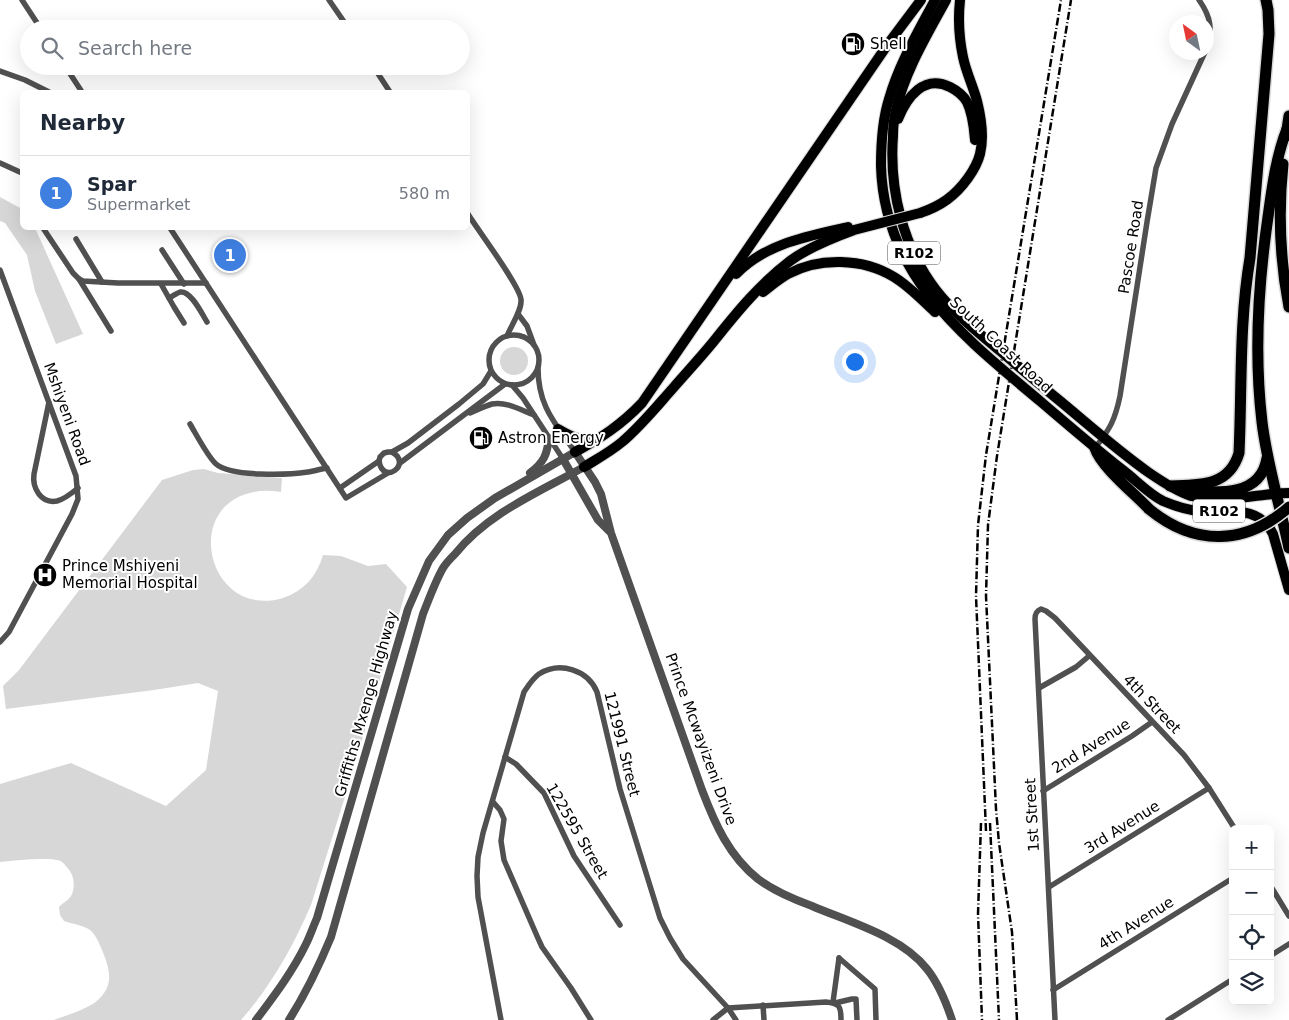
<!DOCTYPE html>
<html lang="en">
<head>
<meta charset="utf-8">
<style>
  :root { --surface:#fff; --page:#f6f6f7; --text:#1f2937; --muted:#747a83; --line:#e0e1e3; --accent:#d93025 }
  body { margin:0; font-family:"DejaVu Sans",sans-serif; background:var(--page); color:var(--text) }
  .controls { position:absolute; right:15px; bottom:15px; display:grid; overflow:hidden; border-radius:8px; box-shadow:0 5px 20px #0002 }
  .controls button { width:45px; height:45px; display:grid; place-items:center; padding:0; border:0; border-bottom:1px solid var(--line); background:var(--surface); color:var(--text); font:25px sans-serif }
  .compass { position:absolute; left:1169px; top:15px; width:45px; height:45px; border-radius:50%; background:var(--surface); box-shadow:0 5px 20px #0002; rotate:327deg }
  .you { position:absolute; left:854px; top:361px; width:18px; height:18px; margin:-12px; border:4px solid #fff; border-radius:50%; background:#1a73e8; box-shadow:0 0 0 8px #1a73e833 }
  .badge { display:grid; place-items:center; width:32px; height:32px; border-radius:50%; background:var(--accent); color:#fff; font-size:16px; font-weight:700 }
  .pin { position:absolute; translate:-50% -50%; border:2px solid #fff; box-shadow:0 1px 5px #0006 }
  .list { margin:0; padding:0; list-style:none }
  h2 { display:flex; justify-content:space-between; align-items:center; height:65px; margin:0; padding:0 20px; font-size:21px }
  h2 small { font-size:16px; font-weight:400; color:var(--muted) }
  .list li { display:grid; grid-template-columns:32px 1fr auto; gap:15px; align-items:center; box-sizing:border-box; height:75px; padding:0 20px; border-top:1px solid var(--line) }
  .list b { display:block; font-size:19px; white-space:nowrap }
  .list p { margin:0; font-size:16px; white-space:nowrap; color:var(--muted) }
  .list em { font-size:16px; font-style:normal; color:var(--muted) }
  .icon { flex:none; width:28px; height:28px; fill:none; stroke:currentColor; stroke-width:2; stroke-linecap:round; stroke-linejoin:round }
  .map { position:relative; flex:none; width:1289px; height:1020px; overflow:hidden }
  .search { position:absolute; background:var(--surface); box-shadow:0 5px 20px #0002; left:20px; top:20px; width:450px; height:55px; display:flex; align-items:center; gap:12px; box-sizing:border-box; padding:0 18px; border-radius:28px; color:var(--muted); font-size:19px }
  .panel { position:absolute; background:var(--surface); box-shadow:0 5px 20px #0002; left:20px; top:90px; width:450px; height:140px; border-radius:8px }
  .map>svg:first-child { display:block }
</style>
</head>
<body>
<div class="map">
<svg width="1289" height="1020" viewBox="0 0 1289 1020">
  <rect width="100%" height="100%" fill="#fff"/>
  <g fill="#d7d7d7">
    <path d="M0 197 22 209V228H35L83 334 56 344 35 291 27 255 5 223 0 221Z"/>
    <circle cx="514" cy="361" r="14"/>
    <path d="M204 469 218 473 282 478 281 492C272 491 263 490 254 492 180 506 209 620 283 598 304 591 317 576 323 555L341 556 368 566 386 564 407 587 349 784 311 905C293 947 271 986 241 1020H54C67 1015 89 1009 99 999 115 984 109 967 102 950 99 943 96 935 90 930 83 925 72 924 64 921L60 915 59 907C63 902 70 900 72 894 75 887 74 877 70 871 67 868 65 864 62 862 55 856 11 861 0 862V784L71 763 166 806 206 770 218 691 198 683 154 690 6 709 3 686 19 670 162 480 193 470Z"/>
  </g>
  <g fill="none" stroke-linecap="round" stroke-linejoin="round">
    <g stroke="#dbdbdb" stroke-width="12">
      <g id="primary">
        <path d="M935 0C918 32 899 64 889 99 882 121 881 143 881 166 884 276 964 337 1040 401 1068 425 1096 449 1124 471 1137 481 1149 494 1163 501 1175 506 1187 510 1199 511 1227 513 1259 504 1273 534L1289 590"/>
        <path d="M946 0C927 35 905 71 896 110 894 118 893 128 893 136 889 190 903 247 936 290 954 313 976 331 999 350 1019 367 1039 384 1060 401 1089 425 1117 450 1148 472 1161 481 1176 491 1191 496 1212 501 1234 499 1255 496 1266 495 1278 493 1289 493"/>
        <path d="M898 119C907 97 924 74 950 87 958 91 963 95 967 102 973 114 974 128 975 140"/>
        <path d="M920 213C941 206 955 196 968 178 973 171 978 162 980 154 984 138 981 117 977 101 973 86 966 72 963 57 959 38 958 19 960 0"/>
        <path d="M736 274C766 243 809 236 848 227"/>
        <path d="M763 292C771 286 779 279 788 274 819 257 863 258 894 277 909 286 922 300 935 312"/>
        <path d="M558 429C570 436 581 442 595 438"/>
        <path d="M575 452C601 438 621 425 642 403L888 44 921 0"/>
        <path d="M584 467C597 459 610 452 622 442 641 426 657 406 674 387 687 372 701 357 714 341 737 312 760 284 790 261 809 247 832 238 854 230"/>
      </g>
    </g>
    <g stroke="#dbdbdb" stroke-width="14">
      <g id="motorway">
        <path d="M1287 129C1276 157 1272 188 1268 217 1258 285 1254 354 1262 422 1267 464 1280 506 1289 548"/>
        <path d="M1286 136 1289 116"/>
        <path d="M1283 164C1278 211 1280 260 1289 307"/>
        <path d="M1095 448C1101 467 1135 494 1149 509"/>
        <path d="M1170 486C1199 485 1229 487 1239 453 1242 388 1239 323 1250 258L1269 34 1268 10 1266 0"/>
        <path d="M1188 491C1218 493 1261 497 1267 458"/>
      </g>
    </g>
    <g stroke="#505050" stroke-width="5.5">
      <path d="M22 0 41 29"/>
      <path d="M329 0 349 29"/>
      <path d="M1199 0C1211 17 1213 29 1206 49"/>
      <path d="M65 66 82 92"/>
      <path d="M373 66 390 92"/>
      <path d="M0 71 25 80 49 92"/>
      <path d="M0 163 22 173"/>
      <path d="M468 214C477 229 521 287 521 300 522 310 511 326 507 336"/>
      <path d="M43 228 73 273 79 279 83 281 118 283H206"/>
      <path d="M170 228 346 498 388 473"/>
      <path d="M76 239 102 282"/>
      <path d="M162 250 184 284"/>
      <path d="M0 270 76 476 78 499 72 514 9 632 0 642"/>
      <path d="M79 279 111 331"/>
      <path d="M161 284 174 307 184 323"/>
      <path d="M169 298C173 296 177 293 180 292 191 290 202 314 207 322"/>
      <path d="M518 314 527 326 534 345"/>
      <circle cx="514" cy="360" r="25"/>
      <path d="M538 368C538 406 555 423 575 452"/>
      <path d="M512 385 523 398 563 459"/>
      <path d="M49 402 34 474C32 488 41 504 57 501 65 499 72 493 78 488"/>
      <path d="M470 413C477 410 485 406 492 404 506 401 521 410 534 415"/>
      <path d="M190 424C196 434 208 457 216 464 231 477 288 475 308 472 314 471 321 469 327 468"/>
      <path d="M1095 448C1110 429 1115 420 1120 396L1147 222 1156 168 1172 124 1205 52"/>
      <path d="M379 461C383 486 413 464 392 452"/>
      <path d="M400 463 505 384"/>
      <path d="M340 488 379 461 380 457 384 453 388 452H392L408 443 459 404 483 384 491 371"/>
      <path d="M1039 688 1076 667 1089 656"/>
      <path d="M505 757 516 764 544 793 574 856 620 925"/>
      <path d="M1043 791 1132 736 1152 722"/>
      <path d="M493 802 500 810 504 819 501 841 504 860 537 936 542 947 571 988 591 1020"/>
      <path d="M1270 885 1289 916"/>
      <path d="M1049 887 1209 788"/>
      <path d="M1270 956 1289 944"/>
      <path d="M839 958 875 989 876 1020"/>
      <path d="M1053 990 1233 878"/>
      <path d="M833 1002 839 958"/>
      <path d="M835 1003 852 999H856L857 1020"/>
      <path d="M763 1005 764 1020"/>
      <path d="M501 1020 478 897 477 876 478 857 483 833 524 692C528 686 533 678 539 674 560 661 588 670 597 692L620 789 660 918 670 938 683 959 728 1008 736 1020"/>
      <path d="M713 1020 728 1008 826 1002C840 1003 841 1007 841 1020"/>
      <path d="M1055 1020 1035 619C1035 614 1036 611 1041 609L1046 611 1055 618 1184 755 1209 788 1235 829"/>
      <path d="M1168 1020 1233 979"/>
    </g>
    <g stroke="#505050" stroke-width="8">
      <path d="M563 459 598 520 609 531"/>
      <path d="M530 473C544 462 547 455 549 438"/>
      <path d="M256 1020C274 996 293 971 306 944 310 936 313 927 317 918L408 609 429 561 448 535 467 518 495 498 575 452 595 482 601 494 611 533 702 790C715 824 729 856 758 879 774 891 793 899 812 906 849 922 901 936 927 969 939 984 946 1002 952 1020"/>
      <path d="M289 1020C306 993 319 966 331 937L423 614C429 599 435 582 443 568 446 563 451 558 455 554 488 513 539 492 584 467"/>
    </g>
    <use href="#primary" stroke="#000" stroke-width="10"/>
    <use href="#motorway" stroke="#000" stroke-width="11"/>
    <g stroke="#000" stroke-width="2.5" stroke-dasharray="8 2.5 1 2.5" stroke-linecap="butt">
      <path d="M981 823 978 914 982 1020"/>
      <path d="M990 823 999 1020"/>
      <path d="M986 831 976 596 978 525 986 455 1061 0"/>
      <path d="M1017 1020 1012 932 999 843 996 809 986 596 988 525 997 456 1071 0"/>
    </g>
    <g stroke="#dbdbdb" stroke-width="12" stroke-linecap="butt">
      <path id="primary-bridge" d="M854 230 920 213"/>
    </g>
    <g stroke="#dbdbdb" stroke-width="14" stroke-linecap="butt">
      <path id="motorway-bridge" d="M1149 509C1194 546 1245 546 1289 507"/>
    </g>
    <use href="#primary-bridge" stroke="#000" stroke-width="10"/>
    <use href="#motorway-bridge" stroke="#000" stroke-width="11"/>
  </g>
  <defs>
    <g id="fuel-disc" transform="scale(1.25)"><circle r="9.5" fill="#000" stroke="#fff"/><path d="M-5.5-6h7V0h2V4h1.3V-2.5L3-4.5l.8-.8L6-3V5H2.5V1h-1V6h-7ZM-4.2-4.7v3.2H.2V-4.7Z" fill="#fff"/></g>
    <g id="hospital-disc" transform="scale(1.25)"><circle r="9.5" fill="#000" stroke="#fff"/><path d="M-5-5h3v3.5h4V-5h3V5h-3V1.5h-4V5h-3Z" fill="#fff"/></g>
  </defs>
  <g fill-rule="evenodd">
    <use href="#fuel-disc" x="853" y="44"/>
    <use href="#fuel-disc" x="481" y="438"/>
    <use href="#hospital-disc" x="45" y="575"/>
  </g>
  <g text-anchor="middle" stroke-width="4" stroke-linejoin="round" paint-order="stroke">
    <g fill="#fff" stroke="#4c4c4c" stroke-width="1">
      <rect x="888" y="241.5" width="52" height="23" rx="4"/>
      <rect x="1193" y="499.5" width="52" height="23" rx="4"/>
    </g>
    <g font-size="14" font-weight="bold" fill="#000">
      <text x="914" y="258">R102</text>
      <text x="1219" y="516">R102</text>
    </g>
    <g font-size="15" fill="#000" stroke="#fff" text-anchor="start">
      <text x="870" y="49">Shell</text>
      <text x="498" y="443">Astron Energy</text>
      <text x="62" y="571">Prince Mshiyeni<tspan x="62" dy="17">Memorial Hospital</tspan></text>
    </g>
    <g font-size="15" fill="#000" stroke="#fff">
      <text transform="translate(1131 247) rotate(-81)" y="5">Pascoe Road</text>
      <text transform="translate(1001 345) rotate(43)" y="5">South Coast Road</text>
      <text transform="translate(67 414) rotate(70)" y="5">Mshiyeni Road</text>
      <text transform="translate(366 704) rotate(-74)" y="5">Griffiths Mxenge Highway</text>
      <text transform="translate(1152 704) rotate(46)" y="5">4th Street</text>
      <text transform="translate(701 739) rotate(70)" y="5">Prince Mcwayizeni Drive</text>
      <text transform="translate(622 744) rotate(76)" y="5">121991 Street</text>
      <text transform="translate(1091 746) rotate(-32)" y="5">2nd Avenue</text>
      <text transform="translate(1032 815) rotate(-93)" y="5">1st Street</text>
      <text transform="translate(1122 827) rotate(-32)" y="5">3rd Avenue</text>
      <text transform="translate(577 831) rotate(60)" y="5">122595 Street</text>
      <text transform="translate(1136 923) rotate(-32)" y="5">4th Avenue</text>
    </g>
  </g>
</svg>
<div class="controls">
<button>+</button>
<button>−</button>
<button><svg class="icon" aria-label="locate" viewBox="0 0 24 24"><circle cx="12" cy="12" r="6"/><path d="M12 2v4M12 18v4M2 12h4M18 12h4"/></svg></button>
<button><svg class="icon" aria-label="layers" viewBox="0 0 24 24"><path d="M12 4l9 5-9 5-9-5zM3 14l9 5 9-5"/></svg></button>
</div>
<svg class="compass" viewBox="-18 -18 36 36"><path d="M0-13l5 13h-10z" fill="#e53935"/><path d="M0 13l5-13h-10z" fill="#747a83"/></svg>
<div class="you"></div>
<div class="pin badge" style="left:230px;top:255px;background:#3f7fe0">1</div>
<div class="search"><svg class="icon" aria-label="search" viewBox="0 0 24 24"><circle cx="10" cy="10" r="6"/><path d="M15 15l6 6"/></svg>Search here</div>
<section class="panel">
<h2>Nearby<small></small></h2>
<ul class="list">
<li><span class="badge" style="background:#3f7fe0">1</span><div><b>Spar</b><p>Supermarket</p></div><em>580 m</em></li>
</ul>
</section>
</div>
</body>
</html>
